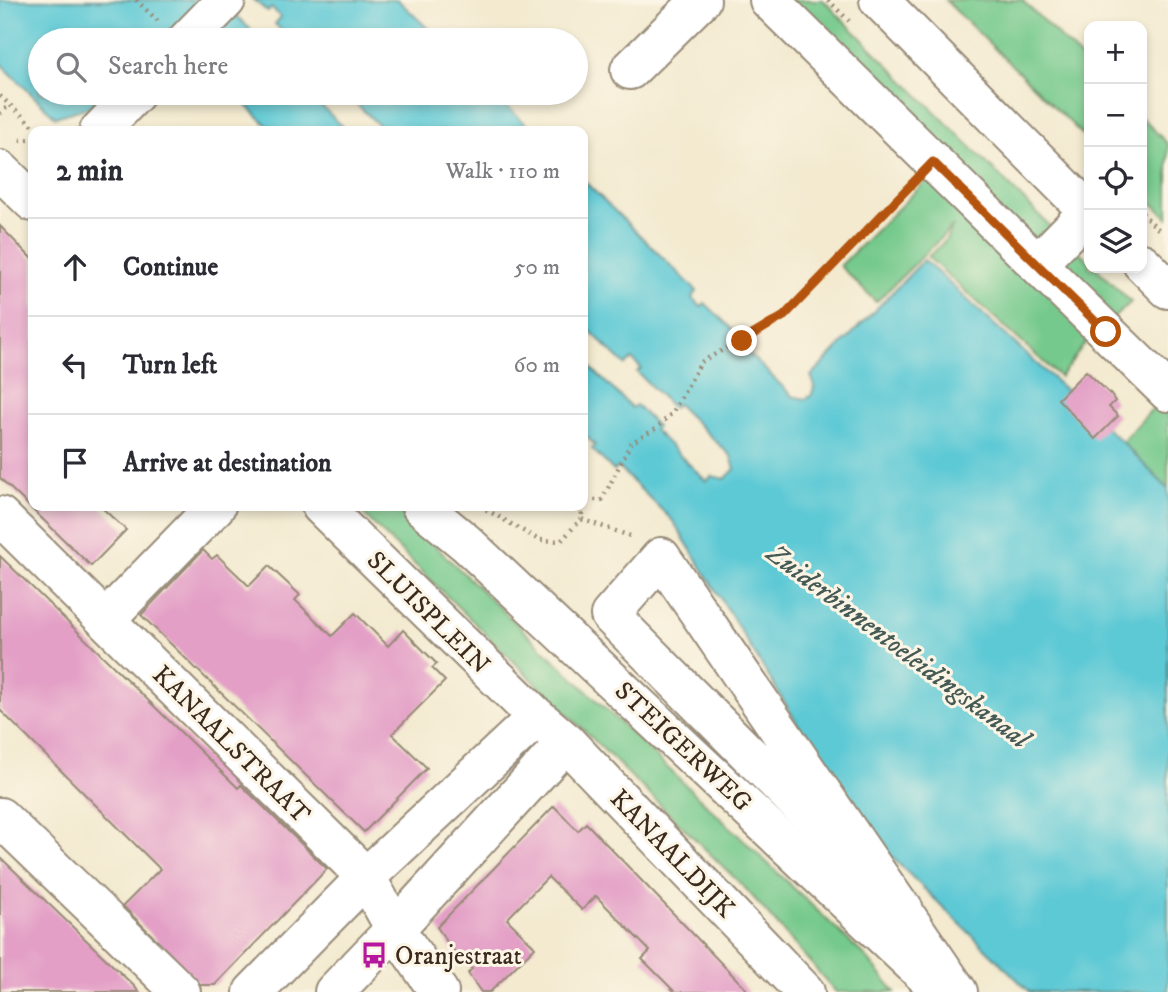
<!DOCTYPE html>
<html lang="en">
<head>
<meta charset="utf-8">
<style>
  :root { --surface:#fff; --page:#f7f7f7; --text:#2b2b33; --muted:#7c7c81; --line:#e1e1e2 }
  body { margin:0; font-family:"IM FELL DW Pica",serif; background:var(--page); color:var(--text) }
  .controls { position:absolute; right:21px; top:21px; display:grid; overflow:hidden; border-radius:14px; box-shadow:0 4px 10px #0003 }
  .controls button { width:63px; height:63px; display:grid; place-items:center; padding:0; border:0; border-bottom:2px solid var(--line); background:var(--surface); color:var(--text); font:35px sans-serif }
  .stop { position:absolute; width:21px; height:21px; margin:-16px; border:5px solid #b45309; border-radius:50%; background:#fff }
  .stop.end { background:#b45309; border-color:#fff; box-shadow:0 2px 7px #0008 }
  .list { margin:0; padding:0; list-style:none }
  h2 { display:flex; justify-content:space-between; align-items:center; height:91px; margin:0; padding:0 28px; font-size:30px }
  h2 small { font-size:23px; font-weight:400; color:var(--muted) }
  .list li { display:grid; grid-template-columns:46px 1fr auto; gap:21px; align-items:center; box-sizing:border-box; height:98px; padding:0 28px; border-top:2px solid var(--line) }
  .list b { display:block; font-size:26px; white-space:nowrap }
  .list em { font-size:23px; font-style:normal; color:var(--muted) }
  .icon { flex:none; width:38px; height:38px; fill:none; stroke:currentColor; stroke-width:2; stroke-linecap:round; stroke-linejoin:round }
  .map { position:relative; flex:none; width:1168px; height:992px; overflow:hidden }
  .search { position:absolute; background:var(--surface); box-shadow:0 4px 10px #0003; left:28px; top:28px; width:560px; height:77px; display:flex; align-items:center; gap:18px; box-sizing:border-box; padding:0 24px; border-radius:38px; color:var(--muted); font-size:26px }
  .panel { position:absolute; background:var(--surface); box-shadow:0 4px 10px #0003; left:28px; top:126px; width:560px; height:385px; border-radius:14px }
  .map>svg:first-child { display:block }
</style>
</head>
<body>
<div class="map">
<svg width="1168" height="992" viewBox="0 0 1168 992">
  <rect width="100%" height="100%" fill="#fcf5e5"/>
  <filter id="ink" filterUnits="userSpaceOnUse"><feTurbulence type="fractalNoise" baseFrequency=".0143" numOctaves="2"/><feDisplacementMap in="SourceGraphic" scale="14" xChannelSelector="R" yChannelSelector="G"/><feConvolveMatrix kernelMatrix="1 2 1 2 8 2 1 2 1" color-interpolation-filters="sRGB"/></filter>
  <filter id="wash" filterUnits="userSpaceOnUse"><feTurbulence type="fractalNoise" baseFrequency=".00686" numOctaves="4" result="noise"/><feDisplacementMap in="SourceGraphic" scale="28" xChannelSelector="R" yChannelSelector="G"/><feGaussianBlur stdDeviation="1.57" result="paint"/><feColorMatrix in="noise" values="0 0 0 0 0 0 0 0 0 0 0 0 0 0 0 0 0 1.4 0 .05"/><feComposite in="paint" operator="in"/></filter>
  <g filter="url(#wash)">
    <rect width="100%" height="100%" fill="#f3ead0"/>
    <g fill="#75c98c" stroke="#587a55" stroke-width="2">
      <path d="M780 0H823L1057 233 1031 245Z"/>
      <path d="M945 0H1022L1089 66V141Z"/>
      <path d="M1142 118 1168 144V218L1142 193Z"/>
      <path d="M933 174 1095 330 1060 377 928 257 945 241 953 226 876 302 840 266Z"/>
      <path d="M1074 247 1089 261V268H1096L1131 302 1109 322 1055 268Z"/>
      <path d="M1164 396 1168 401V489L1122 442Z"/>
      <path d="M355 506H393L867 958 895 992H836L746 889Z"/>
    </g>
    <g fill="#5dc9d5" stroke="#4c7a7a" stroke-width="2">
      <path d="M0 0H220L251 30 247 34 254 40H182L170 30 160 40H40V93H109L98 104 55 117 0 63Z"/>
      <path d="M254 0H398L440 40H291L275 24 281 17 271 8 268 12Z"/>
      <path d="M234 93H308L347 131H273Z"/>
      <path d="M345 93H493L533 131H385Z"/>
      <path d="M583 180 697 291 692 298 701 307 705 303 740 337 736 341 792 396 805 399 811 396 815 386 811 376 924 260 1122 442 1168 489V992H1030L861 827 673 521 618 467 614 471 592 449 595 445 583 433V360L632 408 636 405 657 426 654 430 706 481 712 476 725 479 735 469 731 456 677 404 673 408 637 372 641 368 632 359 625 365 583 324Z"/>
    </g>
    <g id="blocks">
      <g fill="#e39fc6">
        <path d="M0 226 33 260V506H100L126 530 91 566 0 478Z"/>
        <path d="M1086 371 1111 395 1115 401 1109 407 1118 416 1095 439 1058 399Z"/>
        <path d="M203 550 212 559 217 555 249 586 269 566 300 595 295 600 332 636 355 613 388 646 403 630 437 664 432 668 445 681 392 734 427 768 364 832 141 615Z"/>
        <path d="M0 556 235 785 238 788 241 785 327 869 215 985H201L123 906 160 869 0 710Z"/>
        <path d="M554 806 578 831 586 823 749 992H675L642 959 650 951 596 896 582 910 548 877 507 919 535 947 490 992H481L468 973 472 969 452 949 437 927Z"/>
        <path d="M0 857 134 986 139 992H0Z"/>
      </g>
    </g>
  </g>
  <g filter="url(#ink)">
    <use href="#blocks" fill-opacity="0" stroke="#978a77" stroke-width="2"/>
    <g fill="none" stroke-linecap="round" stroke-linejoin="round">
      <g stroke="#978a77" stroke-width="42">
        <g id="minor">
          <path d="M769 0 1037 264"/>
          <path d="M879 0 1089 212"/>
          <path d="M187 40 226 0"/>
          <path d="M630 70 701 0"/>
          <path d="M99 131 136 93"/>
          <path d="M0 170 33 202"/>
          <path d="M1089 211 1037 264 1168 392"/>
          <path d="M1142 263 1168 289"/>
          <path d="M321 506 537 717 566 742 805 992"/>
          <path d="M421 506 466 543 931 981"/>
          <path d="M0 516 366 877 395 929 439 992"/>
          <path d="M106 619 216 506"/>
          <path d="M0 817 181 992"/>
          <path d="M904 910 610 615 661 557 958 992"/>
          <path d="M253 992 366 877 537 717"/>
          <path d="M334 992 395 929 566 742"/>
        </g>
      </g>
      <g stroke="#978a77" stroke-width="4.5" stroke-dasharray="2 5" stroke-linecap="butt">
        <path d="M136 0 158 21"/>
        <path d="M828 0 849 21"/>
        <path d="M0 96 39 131"/>
        <path d="M0 114 9 105"/>
        <path d="M20 140 33 139"/>
        <path d="M1142 213 1160 231"/>
        <path d="M480 506 539 540 561 541 581 519"/>
        <path d="M583 506 588 500H602L631 443 657 428 673 412 701 362 784 316 910 186"/>
        <path d="M583 506 581 519 633 537"/>
      </g>
      <use href="#minor" stroke="#fff" stroke-width="38"/>
    </g>
  </g>
  <g fill="none" stroke-linecap="round" stroke-linejoin="round" filter="url(#ink)">
    <path stroke="#b45309" stroke-width="9" d="M742 341 784 316 933 162 1106 332"/>
  </g>
  <defs>
    <g id="bus-bare" transform="scale(2.1)"><path d="M-5-6H5V4H4V6H2V4H-2V6H-4V4H-5ZM-3.5-4V0h7V-4ZM-3.5 1.2v1.5H-2V1.2ZM2 1.2v1.5H3.5V1.2Z" fill="#b5179e" stroke="#fcf5e5" stroke-width="2.5" paint-order="stroke"/></g>
  </defs>
  <g fill-rule="evenodd">
    <use href="#bus-bare" x="374" y="955"/>
  </g>
  <g text-anchor="middle" stroke-width="6" stroke-linejoin="round" paint-order="stroke">
    <g font-size="26" fill="#3b2a1e" stroke="#fcf5e5">
      <text transform="translate(429 612) rotate(45)" y="9">SLUISPLEIN</text>
      <text transform="translate(232 744) rotate(45)" y="9">KANAALSTRAAT</text>
      <text transform="translate(684 746) rotate(43)" y="9">STEIGERWEG</text>
      <text transform="translate(673 853) rotate(46)" y="9">KANAALDIJK</text>
    </g>
    <g font-size="26" fill="#3b2a1e" stroke="#fcf5e5" text-anchor="start">
      <text x="395" y="964">Oranjestraat</text>
    </g>
    <g font-size="28" font-style="italic" fill="#455a55" stroke="#fcf5e5">
      <text transform="translate(899 645) rotate(37)" y="10">Zuiderbinnentoeleidingskanaal</text>
    </g>
  </g>
</svg>
<div class="controls">
<button>+</button>
<button>−</button>
<button><svg class="icon" aria-label="locate" viewBox="0 0 24 24"><circle cx="12" cy="12" r="6"/><path d="M12 2v4M12 18v4M2 12h4M18 12h4"/></svg></button>
<button><svg class="icon" aria-label="layers" viewBox="0 0 24 24"><path d="M12 4l9 5-9 5-9-5zM3 14l9 5 9-5"/></svg></button>
</div>
<div class="stop" style="left:1106px;top:332px"></div>
<div class="stop end" style="left:742px;top:341px"></div>
<div class="search"><svg class="icon" aria-label="search" viewBox="0 0 24 24"><circle cx="10" cy="10" r="6"/><path d="M15 15l6 6"/></svg>Search here</div>
<section class="panel">
<h2>2 min<small>Walk · 110 m</small></h2>
<ul class="list">
<li><svg class="icon" aria-label="ahead" viewBox="0 0 24 24"><path d="M12 20V5M6 11l6-6 6 6"/></svg><div><b>Continue</b></div><em>50 m</em></li>
<li><svg class="icon" aria-label="left" viewBox="0 0 24 24"><path d="M17 20v-9H6M10 6l-5 5 5 5"/></svg><div><b>Turn left</b></div><em>60 m</em></li>
<li><svg class="icon" aria-label="arrive" viewBox="0 0 24 24"><path d="M6 21V4h12l-3 4 3 4H6"/></svg><div><b>Arrive at destination</b></div></li>
</ul>
</section>
</div>
</body>
</html>
